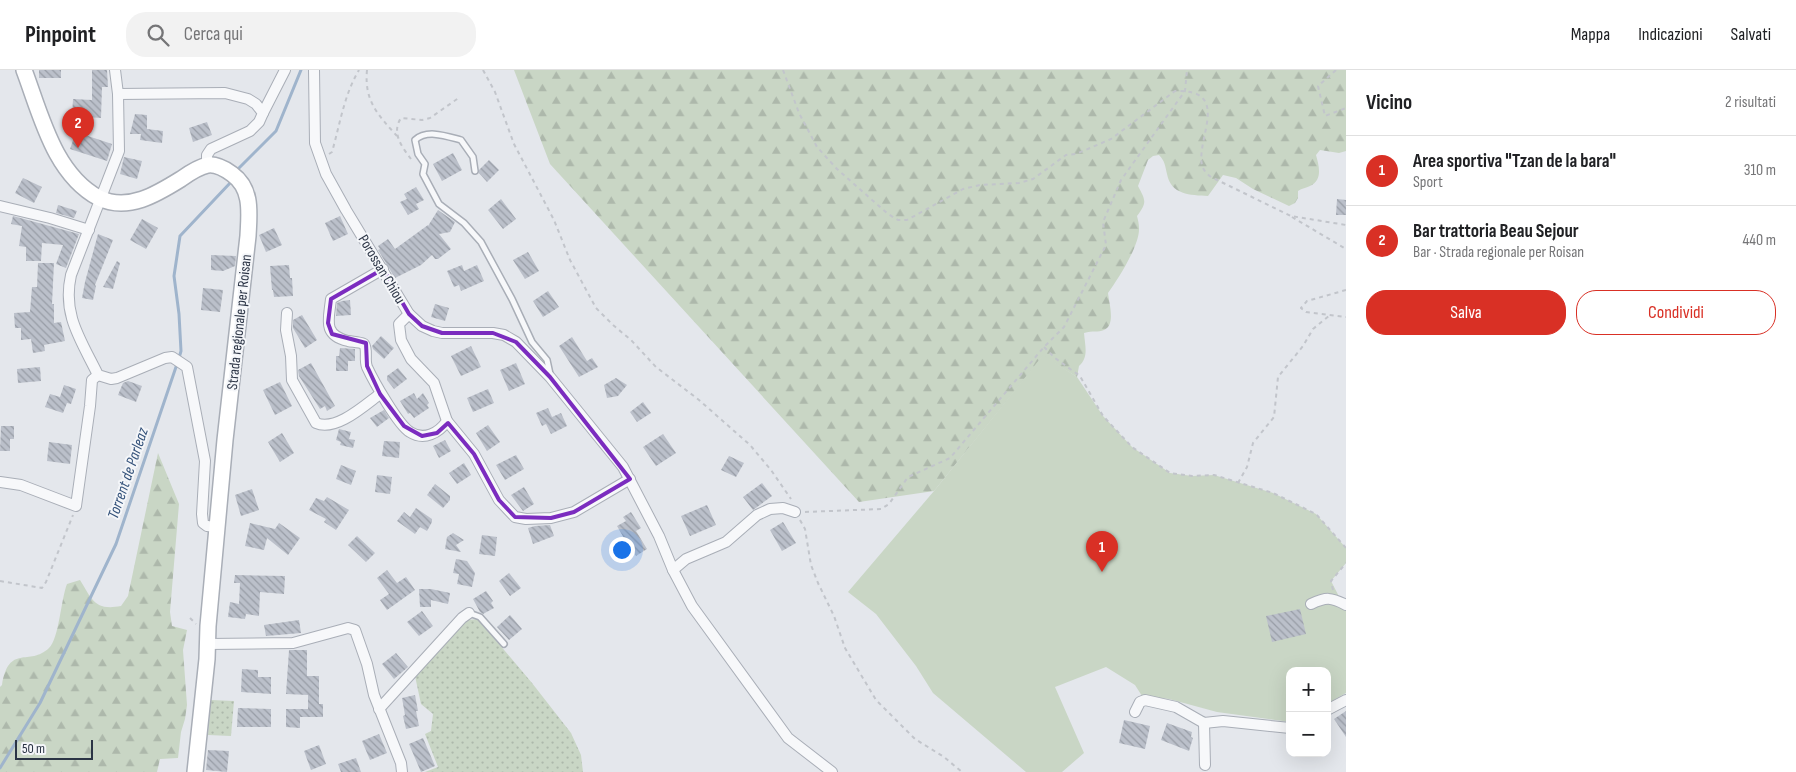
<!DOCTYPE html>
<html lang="it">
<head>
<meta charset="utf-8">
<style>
  :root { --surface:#fff; --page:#f2f2f2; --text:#202124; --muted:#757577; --line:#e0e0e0; --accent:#d93025 }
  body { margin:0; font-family:"Sofia Sans Condensed",sans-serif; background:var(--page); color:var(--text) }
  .controls { position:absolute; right:15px; bottom:15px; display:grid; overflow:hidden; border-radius:10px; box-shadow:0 5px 20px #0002 }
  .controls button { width:45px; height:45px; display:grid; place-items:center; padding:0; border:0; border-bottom:1px solid var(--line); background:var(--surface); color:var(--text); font:25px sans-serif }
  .scale { position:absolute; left:15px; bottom:12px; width:78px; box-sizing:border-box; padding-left:5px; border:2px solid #2b3445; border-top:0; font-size:14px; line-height:18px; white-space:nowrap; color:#2b3445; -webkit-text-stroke:4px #f4f6f9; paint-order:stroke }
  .you { position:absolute; left:621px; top:479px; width:18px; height:18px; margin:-12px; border:4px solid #fff; border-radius:50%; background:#1a73e8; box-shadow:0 0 0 8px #1a73e833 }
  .badge { display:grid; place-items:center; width:32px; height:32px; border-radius:50%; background:var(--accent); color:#fff; font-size:16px; font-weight:700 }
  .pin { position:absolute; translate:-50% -41px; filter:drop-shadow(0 1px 2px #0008) }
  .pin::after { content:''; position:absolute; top:26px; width:18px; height:15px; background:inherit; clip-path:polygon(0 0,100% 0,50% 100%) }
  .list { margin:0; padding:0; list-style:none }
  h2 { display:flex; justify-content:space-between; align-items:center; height:65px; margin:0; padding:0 20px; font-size:21px }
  h2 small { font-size:16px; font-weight:400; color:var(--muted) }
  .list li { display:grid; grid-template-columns:32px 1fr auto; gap:15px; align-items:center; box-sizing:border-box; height:70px; padding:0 20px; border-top:1px solid var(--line) }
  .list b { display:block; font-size:19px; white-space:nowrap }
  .list p { margin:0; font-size:16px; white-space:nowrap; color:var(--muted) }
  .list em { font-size:16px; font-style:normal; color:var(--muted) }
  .actions { display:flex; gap:10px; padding:15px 20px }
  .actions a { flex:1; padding:11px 0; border:1px solid var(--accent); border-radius:20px; text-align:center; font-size:18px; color:var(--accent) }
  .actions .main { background:var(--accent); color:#fff }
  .icon { flex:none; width:28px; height:28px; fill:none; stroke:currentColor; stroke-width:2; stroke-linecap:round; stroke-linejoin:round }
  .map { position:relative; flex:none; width:1346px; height:702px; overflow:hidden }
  header { display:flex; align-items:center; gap:30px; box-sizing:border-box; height:70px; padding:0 25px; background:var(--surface); border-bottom:1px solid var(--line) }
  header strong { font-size:24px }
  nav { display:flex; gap:28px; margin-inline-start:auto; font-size:18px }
  .search { width:350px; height:45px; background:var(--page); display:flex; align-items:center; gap:12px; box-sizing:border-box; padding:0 18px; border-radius:20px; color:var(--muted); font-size:19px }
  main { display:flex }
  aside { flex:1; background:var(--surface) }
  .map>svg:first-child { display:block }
</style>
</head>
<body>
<header>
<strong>Pinpoint</strong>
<div class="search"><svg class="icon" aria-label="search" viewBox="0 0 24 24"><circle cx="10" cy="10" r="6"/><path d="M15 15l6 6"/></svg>Cerca qui</div>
<nav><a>Mappa</a><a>Indicazioni</a><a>Salvati</a></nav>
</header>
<main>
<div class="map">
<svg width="1346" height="702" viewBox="0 0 1346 702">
  <defs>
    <pattern id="grass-dots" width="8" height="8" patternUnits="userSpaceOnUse" patternTransform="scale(1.25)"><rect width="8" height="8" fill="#c9d6c5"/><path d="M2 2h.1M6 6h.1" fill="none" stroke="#adb8ab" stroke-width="1.8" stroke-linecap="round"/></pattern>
    <pattern id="forest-firs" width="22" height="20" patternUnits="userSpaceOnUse" patternTransform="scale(1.25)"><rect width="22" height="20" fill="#c9d6c5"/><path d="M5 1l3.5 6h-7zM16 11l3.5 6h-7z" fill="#adb8ab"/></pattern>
    <pattern id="building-back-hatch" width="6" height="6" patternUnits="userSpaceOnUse" patternTransform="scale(1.25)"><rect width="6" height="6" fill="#bbc0ca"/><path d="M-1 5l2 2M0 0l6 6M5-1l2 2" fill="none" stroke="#989da6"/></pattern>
  </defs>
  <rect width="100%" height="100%" fill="#e4e7ec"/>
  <g fill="url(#grass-dots)">
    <path d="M478 549 532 613 571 663 581 685 583 702H425L438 697 425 664 431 661 433 644 421 634 415 606 466 550Z"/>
    <path d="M211 630 234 631 231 666 208 665Z"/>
  </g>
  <g fill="url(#forest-firs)">
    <path d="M514 0H1346V81L1339 83 1320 80 1316 85C1319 96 1323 110 1310 116 1306 118 1302 118 1298 121V128L1295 133 1289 136 1253 119 1236 108 1223 105 1208 126C1190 125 1171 125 1167 104 1165 96 1165 91 1159 85L1153 86 1148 90 1138 116C1146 131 1147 132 1137 146 1138 150 1139 154 1139 158 1140 175 1118 209 1108 223 1109 233 1116 255 1104 260 1098 263 1093 260 1084 263 1085 276 1089 287 1079 296L1077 307 1043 286 934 421 859 432 550 94Z"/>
    <path d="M158 383 179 434 170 542 172 556 187 560 183 580 187 635 185 649 181 662 178 688 160 689 157 702H0V617L2 615C9 573 29 597 49 578 59 569 61 529 67 514L80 510C92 529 94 541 121 536L128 526Z"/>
  </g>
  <path fill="#c9d6c5" d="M1043 285 1077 307 1103 346 1132 377 1170 403 1192 406 1214 405 1273 423 1316 444 1346 478V493L1331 511 1346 540V623L1327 634V601H1290V652L1217 642 1169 629 1142 626 1135 615 1106 597 1055 617 1084 683 1062 702H1026L933 623 916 596 876 544 848 522 934 421Z"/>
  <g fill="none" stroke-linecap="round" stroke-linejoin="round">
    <g stroke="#9fb4cc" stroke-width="3">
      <path d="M237 100 276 61 301 0"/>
      <path d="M179 288 181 281 179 244 174 206 180 166 231 112"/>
      <path d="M0 698 40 633 116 474 177 294"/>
    </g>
  </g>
  <g fill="url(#building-back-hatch)">
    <rect x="39" y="0" width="22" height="8"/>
    <path d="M92 0H107L108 17H102L101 48 72 46 73 29 92 30Z"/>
    <path d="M135 44 147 45V59L163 61 162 73 140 70 141 64H130Z"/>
    <path d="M207 52 212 65 193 72 189 58Z"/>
    <path d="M76 62 112 74 107 91 70 79Z"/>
    <path d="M453 83 462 100 442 111 433 94Z"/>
    <path d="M124 87 142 91 137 109 120 104Z"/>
    <path d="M489 90 499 100 487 112 479 103V100Z"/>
    <path d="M23 108 42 117 34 133 15 123Z"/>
    <path d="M416 117 424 130 416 134 419 139 408 145 400 132 407 129 404 124Z"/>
    <path d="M501 129 516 149 503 159 488 140Z"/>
    <path d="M1337 129 1346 130V145H1336Z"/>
    <path d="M58 135 77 141 74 148 56 143Z"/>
    <path d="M438 140 455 152 450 162 439 164 451 179 438 189H435L432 185 421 195 395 208 378 180 380 179 378 176 388 169 395 179 428 155V156Z"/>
    <path d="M13 146 79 164 66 198 56 194 63 175 42 173 41 191H26V177L19 176 22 156 11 154Z"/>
    <path d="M340 146 348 164 333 171 325 153Z"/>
    <path d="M142 149 158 158 146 179 130 170Z"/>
    <path d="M274 158 282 175 266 182 259 165Z"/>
    <path d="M98 164 113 170 95 215 96 216 93 230 82 228 85 212Z"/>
    <path d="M528 182 539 201 525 209 513 190Z"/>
    <path d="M211 185 236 186 235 196 223 201 211 200Z"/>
    <path d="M117 191 120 193 113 219 103 217Z"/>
    <path d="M38 193H54L52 234H54V253L61 252 65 271 44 275 45 281 33 283 31 269 21 270V258H15L14 243 30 242 32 217H37Z"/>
    <path d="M289 195 290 208H292L293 226 274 227 273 220H272L270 196Z"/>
    <path d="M462 195 464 201 477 195 484 211 461 221 459 215 454 217 447 201Z"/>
    <path d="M203 218 223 220 220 242 201 240Z"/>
    <path d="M548 221 559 237 543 247 533 231Z"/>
    <path d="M350 230 351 245 336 246 337 233 342 231Z"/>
    <path d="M435 234 449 238 445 251 431 247Z"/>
    <path d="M302 245 317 270 305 278 293 258V250Z"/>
    <path d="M381 266 394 278 384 289 373 279 372 276Z"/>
    <path d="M572 267 587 291 592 288 598 297 579 307 559 276Z"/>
    <path d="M471 276 481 297 461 306 451 286Z"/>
    <path d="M340 278 355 279V291H348V301H336V286H339Z"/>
    <path d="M311 293 335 336 327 341 325 336 320 339 299 306 298 300Z"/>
    <path d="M516 293 525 314 509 321 500 300Z"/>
    <path d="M40 297 41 311 18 313 17 299Z"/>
    <path d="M398 298 407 309 394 319 387 310V306Z"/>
    <path d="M616 308 627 315 618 326 607 328 604 315Z"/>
    <path d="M128 311 142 316 136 332 118 325 123 313Z"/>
    <path d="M280 312 292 336 275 345 263 320Z"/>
    <path d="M64 315 76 319 71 334 67 333 63 343 45 337 50 324 60 327Z"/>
    <path d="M488 319 494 333 473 342 467 328Z"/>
    <path d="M414 323 417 329 423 323 429 333 427 335 429 338 414 348 410 343 408 344 400 331Z"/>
    <path d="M643 332 651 343 637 352 630 342Z"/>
    <path d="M548 338 552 347 561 343 567 356 551 364 546 354 542 356 536 343Z"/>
    <path d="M384 340 389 348 377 357 370 348Z"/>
    <path d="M488 355 500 372 487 381 476 363Z"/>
    <path d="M1 356H14V369H10V381H0Z"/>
    <path d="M339 359 351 362 349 369 355 370 353 378 340 375 341 372 336 370Z"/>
    <path d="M282 363 294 383 280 392 268 372Z"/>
    <path d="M663 364 676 383 656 396 643 377Z"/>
    <path d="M445 370 451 381 439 388 433 376Z"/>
    <path d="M384 371 400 372 399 388 382 386Z"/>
    <path d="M49 372 72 375 70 394 47 391Z"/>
    <path d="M516 385 524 399 505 410 496 395Z"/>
    <path d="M729 386 744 393 736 407 721 400Z"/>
    <path d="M464 393 471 405 457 414 449 403Z"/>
    <path d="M341 395 356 401 351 415 336 409Z"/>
    <path d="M377 405 392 407 390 424 375 422Z"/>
    <path d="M762 413 772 426 753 440 743 427Z"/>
    <path d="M435 414 450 426V430L443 438 427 425Z"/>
    <path d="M524 417 534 434 523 441 511 425Z"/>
    <path d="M252 419 259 440 241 446 235 425Z"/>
    <path d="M327 427 349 440 336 460 324 452 326 449 309 440 316 428 324 431Z"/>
    <path d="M707 435 716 455 690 466 681 446Z"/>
    <path d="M416 438 432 449V452L427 461 420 457 415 464 397 451 404 442 410 447Z"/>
    <path d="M631 442 641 458 636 461 647 479 636 486 634 482 623 488 616 476 625 470 617 456 626 451 623 447Z"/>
    <path d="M783 452 796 473 782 481 770 460Z"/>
    <path d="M250 453 275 459 279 453 300 468 288 485 267 468 264 480 245 476Z"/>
    <path d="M550 455 554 466 533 474 528 458 535 456Z"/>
    <path d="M453 463 464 470 456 475 461 482 445 479 447 467Z"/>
    <path d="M482 465 497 467 495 486 479 484Z"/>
    <path d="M357 466 375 483 366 492 348 475Z"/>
    <path d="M456 489 467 491 475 503 472 517 457 514 459 504 453 503Z"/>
    <path d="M387 500 397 513 406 507 415 520 387 540 380 530 389 524 377 508Z"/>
    <path d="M509 503 521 518 510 526 499 511Z"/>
    <path d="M235 505 285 506 284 524 260 522 259 546 246 544 245 549 228 547 230 532 239 534 240 513H234Z"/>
    <path d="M419 519H431L450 523 448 534 431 530V537H420Z"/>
    <path d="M486 521 493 531 491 533 494 538 483 544 480 542 473 529Z"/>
    <path d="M1300 539 1306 564 1272 572 1266 546Z"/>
    <path d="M422 541 433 556 419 566 407 552Z"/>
    <path d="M510 545 522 559 509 570 497 557Z"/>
    <path d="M299 550 301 563 266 566 264 555Z"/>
    <path d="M289 580H307V606H319V634H323V647H300V658L286 657V639H308V625L286 624Z"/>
    <path d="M396 583 408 597 394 609 382 594Z"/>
    <path d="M242 599 258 600V607H271V624L241 622Z"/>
    <path d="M415 625 418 641H416L419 656 406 659 403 646 405 645 402 628Z"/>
    <path d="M238 638 271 639V657H237Z"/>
    <path d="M1346 641V667L1334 649Z"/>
    <path d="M1124 650 1150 656 1145 679 1119 673Z"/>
    <path d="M1167 653 1192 662 1191 667 1193 668 1189 681 1161 670Z"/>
    <path d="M379 664 387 683 370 690 362 671Z"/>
    <path d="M423 668 435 696 421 702 409 674Z"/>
    <path d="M319 675 326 694 311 700 304 681Z"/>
    <path d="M208 680 229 681 227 702 206 700Z"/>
    <path d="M356 688 361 702H341L338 694Z"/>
  </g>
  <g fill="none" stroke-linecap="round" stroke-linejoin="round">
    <g stroke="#a9aeb7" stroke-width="8">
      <g id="lane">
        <path d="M475 101 473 87 461 70C446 66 427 59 415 70L418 84 425 94 423 104 439 134 464 153 481 172 512 229 532 272 547 290 550 304"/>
        <path d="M469 543 480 547 504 574"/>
      </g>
    </g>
    <g stroke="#a9aeb7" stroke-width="12">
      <g id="street">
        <path d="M115 0 118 24 119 81 71 205C62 245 81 270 98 305L111 309 117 308 165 288 172 287 187 297 205 391 202 444 203 453 207 456 217 457"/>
        <path d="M314 0 315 73 326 104 346 140 409 244 422 256 433 261 442 263H493L504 265 516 272 550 307 623 397 659 466 673 500 692 536 788 668 832 702"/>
        <path d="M118 24 225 23 248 29 256 34 263 43 259 52 250 61 211 79 207 85V95"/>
        <path d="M263 43 285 0"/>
        <path d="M0 136 50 148 89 160"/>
        <path d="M383 199 331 229C329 249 322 265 348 271 353 272 359 272 364 274 368 280 364 289 367 297 373 310 398 355 410 362 424 371 439 363 447 351L434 313 411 289 401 270 399 254 409 244"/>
        <path d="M287 243 286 260 291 286 292 310 316 353C336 362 365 335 380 324"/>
        <path d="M447 351 474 384 499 430 515 447 526 449 551 448 574 442 630 409"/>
        <path d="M0 412 21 415 76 436 90 336 92 310 98 305"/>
        <path d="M673 500 686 489 726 472 757 445 770 439 783 438 795 442"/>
        <path d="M1311 534C1326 527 1331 527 1346 535"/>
        <path d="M208 574 293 573 348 558 355 560 367 594 374 625 401 693 402 702"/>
        <path d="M379 639 462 548 469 543"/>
        <path d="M1327 640 1346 630"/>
        <path d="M1135 642 1140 632 1145 630 1176 637 1204 653 1223 651 1290 658"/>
        <path d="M1204 653 1205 695"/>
      </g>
    </g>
    <g stroke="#a9aeb7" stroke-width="18">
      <path id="secondary" d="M24 0C41 45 54 104 99 128 128 142 157 124 181 109 188 104 198 97 208 95 216 94 225 99 232 104 253 119 249 144 248 166L225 370 208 556 207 589 195 702"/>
    </g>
    <g stroke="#c2c5cb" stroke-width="2" stroke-dasharray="4 4" stroke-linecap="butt">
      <path d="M367 0C364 31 378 45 397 66"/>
      <path d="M483 0 495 22 514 74 554 150 570 190 596 238 613 255 631 270 656 297 699 330 750 375 771 400 791 429"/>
      <path d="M783 0 799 43 817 77 837 99 888 144 898 150H907L963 119 980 115 1019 113 1033 109 1066 85 1076 84 1111 69 1175 21C1232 19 1196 68 1202 95 1203 100 1207 104 1211 107L1291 146 1346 155"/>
      <path d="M1336 0 1318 16 1325 46 1346 38"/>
      <path d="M329 84 332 82C340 54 344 25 359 0"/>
      <path d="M411 89C402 77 391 63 401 48L422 50 430 48 460 27"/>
      <path d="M1292 147 1346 179"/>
      <path d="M1346 220 1307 231 1301 238 1306 242 1346 247"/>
      <path d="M1044 277 1055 288 1080 306 1103 346 1132 377 1170 403 1192 406 1214 405 1273 423 1316 444 1346 478"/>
      <path d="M1238 413 1247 397 1253 373 1274 347 1278 307 1303 276 1313 259 1330 245"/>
      <path d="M805 442 881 439 889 434 908 407 950 388 1044 277 1064 257 1106 175 1103 152 1121 110 1185 21 1187 0"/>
      <path d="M800 450 805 459 811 495 818 513 834 546 845 578 876 630 915 669 944 687 962 702"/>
      <path d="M0 511 42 518 46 512 73 445"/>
      <path d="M1333 520 1331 511 1346 493"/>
      <path d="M190 548 196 554"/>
    </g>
    <use href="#lane" stroke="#f7f8fa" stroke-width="5"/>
    <use href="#street" stroke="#f7f8fa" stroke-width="10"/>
    <use href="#secondary" stroke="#fff" stroke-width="15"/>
  </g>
  <path fill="none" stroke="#7b2cbf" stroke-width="4" stroke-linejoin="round" d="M383 199 409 244 422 256 442 263H493L516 272 550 307 630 409 574 442 551 448 515 447 499 430 474 384 448 353 437 363 422 366 404 356 380 324 367 296 366 273 332 264 328 253 331 229Z"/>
  <g text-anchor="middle" stroke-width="4" stroke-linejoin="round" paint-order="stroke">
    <g font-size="15" fill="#2b3445" stroke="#f4f6f9">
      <text transform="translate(382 199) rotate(59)" y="5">Porossan Chiou</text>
      <text transform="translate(239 252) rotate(-84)" y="5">Strada regionale per Roisan</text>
    </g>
    <g font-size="16" font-style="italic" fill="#34527a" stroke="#f4f6f9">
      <text transform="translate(127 403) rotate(-71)" y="6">Torrent de Parleaz</text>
    </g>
  </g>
</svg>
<div class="controls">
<button>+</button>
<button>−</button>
</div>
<div class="scale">50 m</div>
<div class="you"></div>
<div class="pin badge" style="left:1102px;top:502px">1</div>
<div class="pin badge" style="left:78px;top:78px">2</div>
</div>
<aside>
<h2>Vicino<small>2 risultati</small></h2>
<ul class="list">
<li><span class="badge">1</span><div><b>Area sportiva &quot;Tzan de la bara&quot;</b><p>Sport</p></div><em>310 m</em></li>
<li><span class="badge">2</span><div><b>Bar trattoria Beau Sejour</b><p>Bar · Strada regionale per Roisan</p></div><em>440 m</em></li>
</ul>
<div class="actions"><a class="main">Salva</a><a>Condividi</a></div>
</aside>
</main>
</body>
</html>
